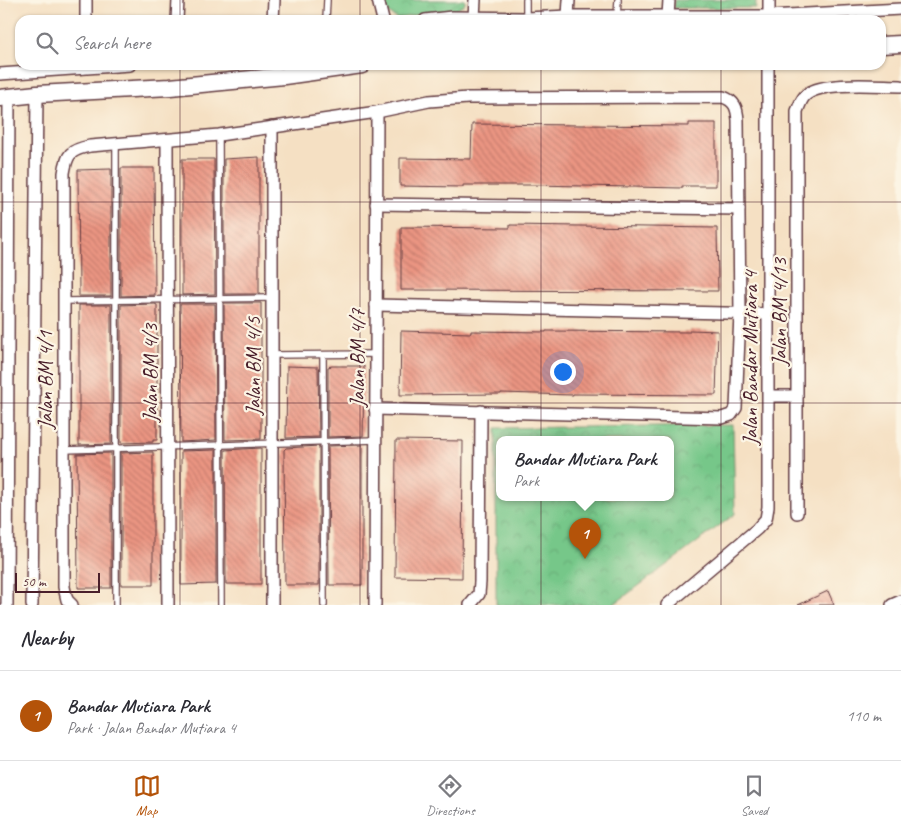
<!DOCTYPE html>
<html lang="en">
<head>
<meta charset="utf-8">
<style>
  :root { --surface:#fff; --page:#f7f7f7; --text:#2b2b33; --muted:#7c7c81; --line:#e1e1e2; --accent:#b45309 }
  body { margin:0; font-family:Caveat,sans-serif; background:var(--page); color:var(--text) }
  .scale { position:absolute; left:15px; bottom:12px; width:85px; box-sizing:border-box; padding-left:5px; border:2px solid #4a1f2b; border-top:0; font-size:14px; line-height:18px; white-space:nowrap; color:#4a1f2b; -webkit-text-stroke:4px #fcf5e5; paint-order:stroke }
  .you { position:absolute; left:562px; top:371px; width:18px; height:18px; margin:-12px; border:4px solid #fff; border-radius:50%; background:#1a73e8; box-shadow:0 0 0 8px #1a73e833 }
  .badge { display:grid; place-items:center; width:32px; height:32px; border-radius:50%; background:var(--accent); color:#fff; font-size:16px; font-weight:700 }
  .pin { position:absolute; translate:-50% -41px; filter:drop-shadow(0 1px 2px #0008) }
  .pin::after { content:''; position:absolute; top:26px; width:18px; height:15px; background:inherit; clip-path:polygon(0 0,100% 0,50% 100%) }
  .popup { position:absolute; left:496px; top:436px; width:178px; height:65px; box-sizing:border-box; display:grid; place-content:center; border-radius:10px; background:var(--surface); filter:drop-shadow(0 1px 4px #0005); font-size:16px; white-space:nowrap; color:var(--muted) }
  .popup b { font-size:19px; color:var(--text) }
  .popup::after { content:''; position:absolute; left:50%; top:100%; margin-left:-10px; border:10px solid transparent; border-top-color:var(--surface) }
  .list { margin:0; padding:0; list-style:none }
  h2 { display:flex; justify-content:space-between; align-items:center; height:65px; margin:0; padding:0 20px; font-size:21px }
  h2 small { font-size:16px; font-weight:400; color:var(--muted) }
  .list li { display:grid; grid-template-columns:32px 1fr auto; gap:15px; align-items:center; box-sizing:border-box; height:90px; padding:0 20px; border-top:1px solid var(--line) }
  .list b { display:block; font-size:19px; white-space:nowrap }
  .list p { margin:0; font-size:16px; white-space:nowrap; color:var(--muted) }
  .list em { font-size:16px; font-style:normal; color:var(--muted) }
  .icon { flex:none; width:28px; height:28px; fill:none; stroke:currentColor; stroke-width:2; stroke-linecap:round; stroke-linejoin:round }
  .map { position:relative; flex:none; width:901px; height:605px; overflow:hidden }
  .search { position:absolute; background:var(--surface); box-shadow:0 1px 4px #0004; left:15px; right:15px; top:15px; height:55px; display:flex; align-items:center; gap:12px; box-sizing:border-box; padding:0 18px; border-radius:15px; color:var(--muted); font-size:19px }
  .sheet { height:155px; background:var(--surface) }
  nav { display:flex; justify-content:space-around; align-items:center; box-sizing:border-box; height:70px; border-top:1px solid var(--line); background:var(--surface); font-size:14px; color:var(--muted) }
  nav a { display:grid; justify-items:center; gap:2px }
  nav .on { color:var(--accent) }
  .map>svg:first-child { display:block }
</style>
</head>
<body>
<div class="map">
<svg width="901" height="605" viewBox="0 0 901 605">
  <defs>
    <pattern id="park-crowns" width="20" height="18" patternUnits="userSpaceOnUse" patternTransform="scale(1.25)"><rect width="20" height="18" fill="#76c789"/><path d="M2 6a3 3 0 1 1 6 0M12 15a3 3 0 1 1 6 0" fill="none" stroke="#68aa76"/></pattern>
    <pattern id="building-back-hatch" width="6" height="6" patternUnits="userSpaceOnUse" patternTransform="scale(1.25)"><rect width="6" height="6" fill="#eb9582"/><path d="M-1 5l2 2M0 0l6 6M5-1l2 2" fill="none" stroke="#c0796b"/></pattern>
  </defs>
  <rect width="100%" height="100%" fill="#fcf5e5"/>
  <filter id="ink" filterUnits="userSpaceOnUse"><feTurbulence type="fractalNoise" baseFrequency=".02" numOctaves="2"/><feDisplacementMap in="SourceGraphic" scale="10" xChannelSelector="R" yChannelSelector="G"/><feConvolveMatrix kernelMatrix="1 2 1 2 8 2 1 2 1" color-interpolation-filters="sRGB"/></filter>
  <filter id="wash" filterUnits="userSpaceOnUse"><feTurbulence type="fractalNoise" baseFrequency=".0096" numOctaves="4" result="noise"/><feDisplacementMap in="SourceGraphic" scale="20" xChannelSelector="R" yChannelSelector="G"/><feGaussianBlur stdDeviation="1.12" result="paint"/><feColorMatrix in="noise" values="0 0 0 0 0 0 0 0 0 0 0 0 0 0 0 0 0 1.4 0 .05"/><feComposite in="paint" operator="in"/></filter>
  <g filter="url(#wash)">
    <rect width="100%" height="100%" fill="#f5e0c3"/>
    <g fill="url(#park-crowns)" stroke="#60735a" fill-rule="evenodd">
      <path d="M383 0H465V4L454 12 433 11 397 19 386 11Z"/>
      <rect x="674" y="0" width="82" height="8"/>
      <path d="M733 425 735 514 613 605H496V428ZM670 440V498H500V440Z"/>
    </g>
    <g id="blocks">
      <g fill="url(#building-back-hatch)">
        <path d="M689 123H716V186H682V188L534 185H463V187L400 186V158L471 159 472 124 689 126Z"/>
        <path d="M259 157V294H224V159Z"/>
        <path d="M182 159H214L215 294 182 295Z"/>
        <path d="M121 168H154L155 295 121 296Z"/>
        <path d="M111 169V296H79L78 170Z"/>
        <path d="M510 225 717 228 718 291 401 290V227L510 228Z"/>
        <path d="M224 303H261V439L225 440Z"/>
        <path d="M155 304 157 305V440H153V442L121 443V305Z"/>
        <path d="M180 304H215L216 440 181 442Z"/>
        <path d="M79 305H111V444L79 445Z"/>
        <path d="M690 330 718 331 716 395 573 394V395L501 393V394L400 395 401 331 471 333V331L546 332V331L690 332Z"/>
        <path d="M287 366 318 367 319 437 286 438Z"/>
        <path d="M332 366H364L363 436 328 437V367Z"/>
        <path d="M396 440 463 441 462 578 395 577Z"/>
        <path d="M362 445V585H329L328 446Z"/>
        <path d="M319 446V585H285L284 450 286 448Z"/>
        <path d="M261 448V584H226L225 450Z"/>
        <path d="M216 450V584L181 585V451Z"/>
        <path d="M153 452V585H121V453Z"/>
        <path d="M111 453V588H78L77 454Z"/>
        <path d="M828 591 834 605H798Z"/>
      </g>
    </g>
  </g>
  <g filter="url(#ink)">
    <use href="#blocks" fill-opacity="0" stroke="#643c42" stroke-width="1"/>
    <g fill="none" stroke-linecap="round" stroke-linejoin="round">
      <g stroke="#643c42" stroke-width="8">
        <g id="lane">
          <path d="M617 16 618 0"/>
          <path d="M526 18V0"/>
          <path d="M326 20 327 0"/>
          <path d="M219 135 221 605"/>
          <path d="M116 144V605"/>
          <path d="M64 301 272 298"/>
          <path d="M272 355 376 354"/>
          <path d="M323 355 324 605"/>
          <path d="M64 450 375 440"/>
        </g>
      </g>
      <g stroke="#643c42" stroke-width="14">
        <g id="street">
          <path d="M378 0 383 20"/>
          <path d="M568 16 569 0"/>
          <path d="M668 16 669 0"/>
          <path d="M769 16V0"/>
          <path d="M474 17 475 0"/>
          <path d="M86 20V0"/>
          <path d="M177 20 178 0"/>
          <path d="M273 20 274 0"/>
          <path d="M425 20 452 17 526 18 568 16H769L901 9"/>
          <path d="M0 74 130 65"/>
          <path d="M272 127V605"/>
          <path d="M167 141 168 605"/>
          <path d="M376 204 739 209"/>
          <path d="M376 305 769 314"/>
          <path d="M769 396H797"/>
          <path d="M797 513V111C800 105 801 98 807 94 825 81 879 86 901 86"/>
          <path d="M7 605 9 96"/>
          <path d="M32 605 37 94"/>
          <path d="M72 605 67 600 64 587V173C67 154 70 150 90 146L219 135 377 112 429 101 468 98 723 97C735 101 737 108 738 120L740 314 736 408 731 415 722 418 375 409"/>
          <path d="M375 605 377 112"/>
          <path d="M470 605 479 594 480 582 481 411"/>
          <path d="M667 605 757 529 766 519 768 507V65"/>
          <path d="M892 605 901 601"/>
        </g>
      </g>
      <g stroke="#643c42" stroke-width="19">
        <g id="secondary">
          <path d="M881 45 901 44"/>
          <path d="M0 98 37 94 170 87 284 76 362 65"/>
        </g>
      </g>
      <use href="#lane" stroke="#fff" stroke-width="5.5"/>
      <use href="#street" stroke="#fff" stroke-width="11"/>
      <use href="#secondary" stroke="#fff" stroke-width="16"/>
    </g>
  </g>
  <path fill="none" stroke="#4a1f2b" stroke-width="1" stroke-opacity="0.55" d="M180 0V20M360 0V20M541 0V20M721 0V20M180 65V605M360 65V605M541 65V605M721 65V605M0 202H901M0 403H901"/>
  <g text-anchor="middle" stroke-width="4.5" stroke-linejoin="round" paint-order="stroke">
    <g font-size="21" fill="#4a1f2b" stroke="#fcf5e5">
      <text transform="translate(779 312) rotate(-90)" y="7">Jalan BM 4/13</text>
      <text transform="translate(357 358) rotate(-90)" y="7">Jalan BM 4/7</text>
      <text transform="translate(750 358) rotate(-90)" y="7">Jalan Bandar Mutiara 4</text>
      <text transform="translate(253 366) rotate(-90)" y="7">Jalan BM 4/5</text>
      <text transform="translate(150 373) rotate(-90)" y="7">Jalan BM 4/3</text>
      <text transform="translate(45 380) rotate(-90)" y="7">Jalan BM 4/1</text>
    </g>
  </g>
</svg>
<div class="scale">50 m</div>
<div class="you"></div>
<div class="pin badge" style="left:585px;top:559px">1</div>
<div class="popup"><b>Bandar Mutiara Park</b>Park</div>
<div class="search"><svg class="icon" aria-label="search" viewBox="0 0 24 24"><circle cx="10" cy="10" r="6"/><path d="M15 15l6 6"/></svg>Search here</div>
</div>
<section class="sheet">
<h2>Nearby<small></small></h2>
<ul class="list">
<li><span class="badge">1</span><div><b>Bandar Mutiara Park</b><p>Park · Jalan Bandar Mutiara 4</p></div><em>110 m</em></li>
</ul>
</section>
<nav>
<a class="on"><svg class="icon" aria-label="map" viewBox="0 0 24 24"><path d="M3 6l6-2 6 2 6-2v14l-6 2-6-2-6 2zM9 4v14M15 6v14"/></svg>Map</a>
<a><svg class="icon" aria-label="directions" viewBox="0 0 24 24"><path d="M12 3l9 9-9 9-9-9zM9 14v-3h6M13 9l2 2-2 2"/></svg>Directions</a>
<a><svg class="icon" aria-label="saved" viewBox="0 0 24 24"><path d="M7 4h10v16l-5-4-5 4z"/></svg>Saved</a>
</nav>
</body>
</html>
